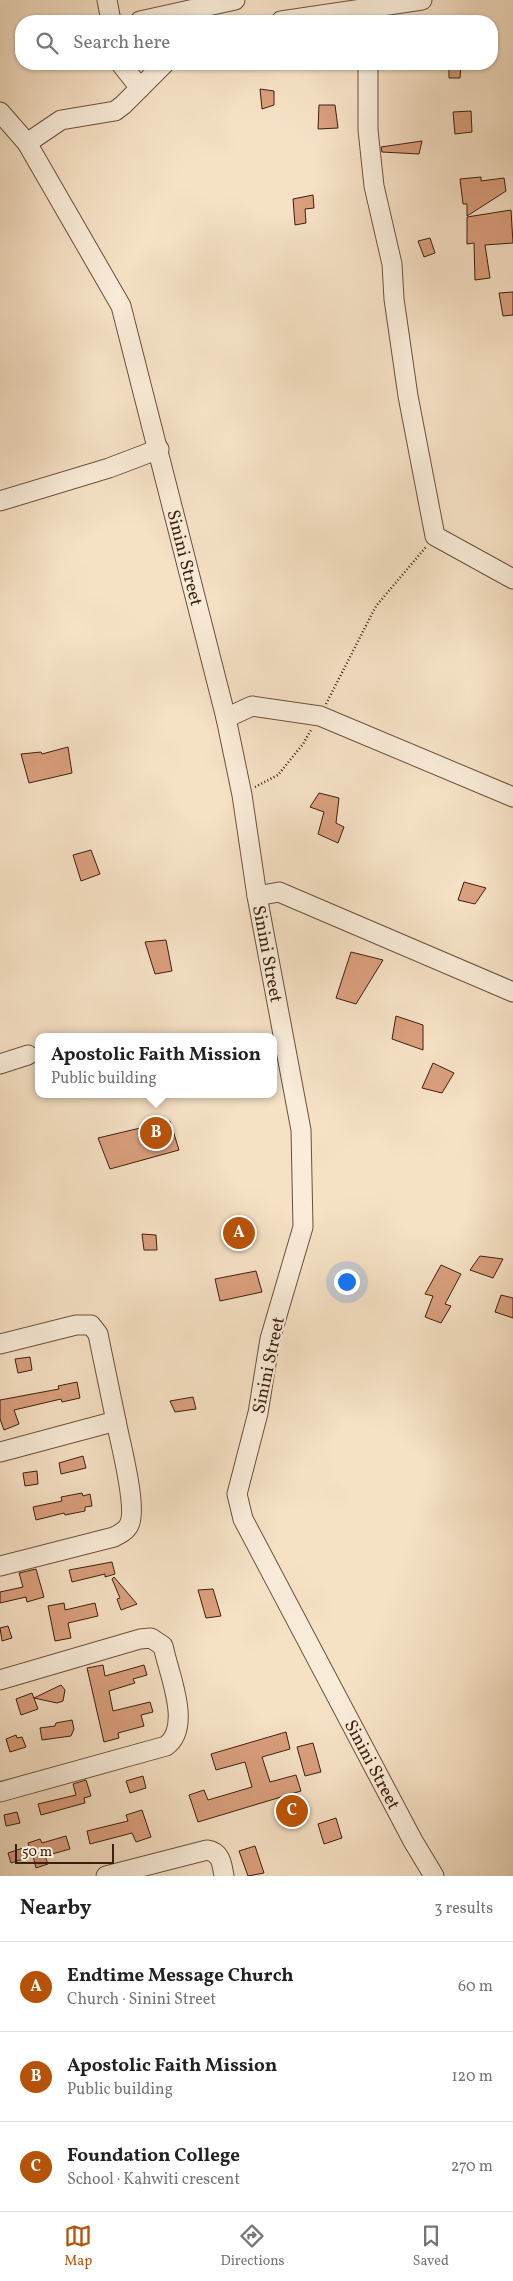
<!DOCTYPE html>
<html lang="en">
<head>
<meta charset="utf-8">
<style>
  :root { --surface:#fff; --page:#f2f2f2; --text:#222; --muted:#767676; --line:#e0e0e0; --accent:#b45309 }
  body { margin:0; font-family:Vollkorn,serif; background:var(--page); color:var(--text) }
  .scale { position:absolute; left:15px; bottom:12px; width:99px; box-sizing:border-box; padding-left:5px; border:2px solid #3d1f0d; border-top:0; font-size:14px; line-height:18px; white-space:nowrap; color:#3d1f0d; -webkit-text-stroke:4px #f9ecd9; paint-order:stroke }
  .you { position:absolute; left:346px; top:1281px; width:18px; height:18px; margin:-12px; border:4px solid #fff; border-radius:50%; background:#1a73e8; box-shadow:0 0 0 8px #1a73e833 }
  .badge { display:grid; place-items:center; width:32px; height:32px; border-radius:50%; background:var(--accent); color:#fff; font-size:16px; font-weight:700 }
  .pin { position:absolute; translate:-50% -50%; border:2px solid #fff; box-shadow:0 1px 5px #0006 }
  .popup { position:absolute; left:35px; top:1033px; width:242px; height:65px; box-sizing:border-box; display:grid; place-content:center; border-radius:10px; background:var(--surface); filter:drop-shadow(0 1px 4px #0005); font-size:16px; white-space:nowrap; color:var(--muted) }
  .popup b { font-size:19px; color:var(--text) }
  .popup::after { content:''; position:absolute; left:50%; top:100%; margin-left:-10px; border:10px solid transparent; border-top-color:var(--surface) }
  .list { margin:0; padding:0; list-style:none }
  h2 { display:flex; justify-content:space-between; align-items:center; height:65px; margin:0; padding:0 20px; font-size:21px }
  h2 small { font-size:16px; font-weight:400; color:var(--muted) }
  .list li { display:grid; grid-template-columns:32px 1fr auto; gap:15px; align-items:center; box-sizing:border-box; height:90px; padding:0 20px; border-top:1px solid var(--line) }
  .list b { display:block; font-size:19px; white-space:nowrap }
  .list p { margin:0; font-size:16px; white-space:nowrap; color:var(--muted) }
  .list em { font-size:16px; font-style:normal; color:var(--muted) }
  .icon { flex:none; width:28px; height:28px; fill:none; stroke:currentColor; stroke-width:2; stroke-linecap:round; stroke-linejoin:round }
  .map { position:relative; flex:none; width:513px; height:1876px; overflow:hidden }
  .search { position:absolute; background:var(--surface); box-shadow:0 1px 4px #0004; left:15px; right:15px; top:15px; height:55px; display:flex; align-items:center; gap:12px; box-sizing:border-box; padding:0 18px; border-radius:20px; color:var(--muted); font-size:19px }
  .sheet { height:335px; background:var(--surface) }
  nav { display:flex; justify-content:space-around; align-items:center; box-sizing:border-box; height:70px; border-top:1px solid var(--line); background:var(--surface); font-size:14px; color:var(--muted) }
  nav a { display:grid; justify-items:center; gap:2px }
  nav .on { color:var(--accent) }
  .map>svg:first-child { display:block }
</style>
</head>
<body>
<div class="map">
<svg width="513" height="1876" viewBox="0 0 513 1876">
  <rect width="100%" height="100%" fill="#f6e1c5"/>
  <filter id="stains"><feTurbulence type="fractalNoise" baseFrequency=".004" numOctaves="4"/><feColorMatrix values="0 0 0 0 .2 0 0 0 0 .09 0 0 0 0 .02 0 0 0 .5 -.17"/></filter>
  <radialGradient id="worn" r=".72"><stop offset=".6" stop-color="#630" stop-opacity="0"/><stop offset="1" stop-color="#630" stop-opacity=".3"/></radialGradient>
  <g fill="#da9f7d" stroke="#3d1f0d">
    <path d="M449 64H461L460 78H449Z"/>
    <path d="M260 89 274 91V105L262 109Z"/>
    <path d="M319 105H335L338 128 318 129Z"/>
    <path d="M471 111 472 132 455 134 453 112Z"/>
    <path d="M422 141 419 154 382 152 381 147Z"/>
    <path d="M481 177V181L504 178 506 191 467 216V204H463L460 179Z"/>
    <path d="M313 195 314 208 305 209 306 223 295 225 293 199Z"/>
    <path d="M511 210 513 243 485 245 490 278 475 280 474 243 467 244V217Z"/>
    <path d="M430 238 435 253 424 257 418 241Z"/>
    <path d="M513 292V315L503 316 499 293Z"/>
    <path d="M68 747 72 773 29 783 21 754 41 752 42 754Z"/>
    <path d="M319 793 339 798 336 823 344 827 338 843 318 834 324 812 310 807Z"/>
    <path d="M91 850 100 874 81 881 73 855Z"/>
    <path d="M464 882 486 888 475 904 458 900Z"/>
    <path d="M166 940 172 971 155 974 145 942Z"/>
    <path d="M351 952 383 960 356 1004 336 998Z"/>
    <path d="M396 1016 423 1025V1050L392 1039Z"/>
    <path d="M433 1063 454 1073 442 1093 422 1088Z"/>
    <path d="M170 1121 179 1150 110 1169 98 1138Z"/>
    <path d="M142 1234 156 1235 157 1250H144Z"/>
    <path d="M480 1256 503 1259 493 1278 470 1270Z"/>
    <path d="M441 1265 461 1274 445 1304 451 1306 441 1323 425 1317 433 1296 425 1294Z"/>
    <path d="M256 1271 262 1292 220 1301 215 1279Z"/>
    <path d="M501 1295 513 1298V1318L495 1312Z"/>
    <path d="M30 1357 32 1370 18 1373 15 1359Z"/>
    <path d="M77 1382 80 1398 62 1402 61 1399 14 1410 19 1424 4 1430 0 1419V1400L59 1389 58 1386Z"/>
    <path d="M193 1397 196 1409 175 1412 170 1401Z"/>
    <path d="M83 1456 86 1468 61 1474 59 1463Z"/>
    <path d="M37 1471 38 1484 25 1486 23 1473Z"/>
    <path d="M82 1493 83 1496 90 1494 92 1506 85 1507V1511L65 1515 64 1513 36 1520 33 1507 62 1501 61 1497Z"/>
    <path d="M112 1562 115 1574 105 1577V1574L72 1582 69 1570Z"/>
    <path d="M36 1569 44 1597 27 1602 26 1597 0 1603V1592L23 1587 19 1573Z"/>
    <path d="M114 1577 137 1604 121 1610 117 1599 120 1598 112 1579Z"/>
    <path d="M213 1589 221 1616 206 1618 198 1590Z"/>
    <path d="M64 1603 65 1610 95 1603 98 1616 68 1623 71 1638 55 1641 48 1606Z"/>
    <path d="M8 1626 12 1638 2 1641 0 1628Z"/>
    <path d="M103 1665 105 1676 144 1665 147 1675 133 1679 135 1683 109 1691 113 1711 150 1702 153 1712 141 1715 144 1726 118 1733 119 1738 104 1742 87 1668Z"/>
    <path d="M61 1685 65 1690 63 1701 57 1703 34 1698Z"/>
    <path d="M32 1693 38 1709 21 1715 16 1699Z"/>
    <path d="M72 1720 74 1729 71 1736 42 1740 40 1728 55 1726 56 1723Z"/>
    <path d="M286 1732 290 1749 262 1757 270 1782 296 1775 301 1791 198 1822 189 1795 204 1790 208 1800 252 1787 245 1762 216 1770 211 1754Z"/>
    <path d="M16 1735 17 1738 22 1737 26 1747 10 1752 6 1739Z"/>
    <path d="M313 1743 321 1772 305 1776 297 1747Z"/>
    <path d="M143 1776 146 1788 130 1793 126 1781Z"/>
    <path d="M86 1780 91 1796 84 1798 85 1803 41 1815 38 1804 76 1795 73 1784Z"/>
    <path d="M142 1810 151 1837 136 1842 132 1833 90 1844 87 1831 128 1821 126 1815Z"/>
    <path d="M17 1812 20 1823 6 1826 4 1815Z"/>
    <path d="M336 1818 342 1838 324 1844 318 1824Z"/>
    <path d="M66 1836 70 1849 45 1856 48 1864 36 1868 33 1856 11 1863 8 1853 29 1846 28 1843 40 1839 42 1843Z"/>
    <path d="M255 1846 264 1873 248 1876 239 1851Z"/>
  </g>
  <g fill="none" stroke-linecap="round" stroke-linejoin="round">
    <g stroke="#6b503b" stroke-width="21">
      <g id="minor">
        <path d="M107 0 111 21"/>
        <path d="M140 21 235 0"/>
        <path d="M281 21 422 0"/>
        <path d="M121 64 140 88"/>
        <path d="M368 64V130L374 186 392 264 394 299 408 396 435 536 513 579"/>
        <path id="s1" d="M0 112 27 143 121 306 226 718 242 795 257 896 301 1130 303 1227 270 1339 258 1413 237 1494 243 1519 413 1841 434 1876"/>
        <path d="M27 143 61 120 115 111 123 105 164 64"/>
        <path d="M0 501 109 468 159 449"/>
        <path d="M226 718 252 706 320 716 513 797"/>
        <path d="M257 896 279 892 513 992"/>
        <path d="M0 1064 28 1055"/>
        <path d="M0 1344 76 1325H91L98 1334 116 1421"/>
        <path d="M0 1452 116 1421C120 1442 138 1508 129 1525 126 1531 120 1534 114 1537L0 1566"/>
        <path d="M0 1680 140 1639 151 1638 163 1646 165 1654C171 1679 191 1728 166 1746L0 1792"/>
        <path d="M106 1876 207 1850C221 1852 222 1864 224 1876"/>
      </g>
    </g>
    <g stroke="#3d1f0d" stroke-width="2.5" stroke-dasharray="1 2.5" stroke-linecap="butt">
      <path d="M326 704 376 606 426 547"/>
      <path d="M255 787 278 775 303 744 311 730"/>
    </g>
    <use href="#minor" stroke="#f9ecd9" stroke-width="19"/>
  </g>
  <g text-anchor="middle" stroke-width="4.5" stroke-linejoin="round" paint-order="stroke">
    <g font-size="18" fill="#3d1f0d" stroke="#f9ecd9">
      <text dy="6" stroke="none"><textPath href="#s1" startOffset="489">Sinini Street</textPath></text>
      <text dy="6" stroke="none"><textPath href="#s1" startOffset="894">Sinini Street</textPath></text>
      <text transform="translate(268 1365) rotate(-78)" y="6">Sinini Street</text>
      <text dy="6" stroke="none"><textPath href="#s1" startOffset="1749">Sinini Street</textPath></text>
    </g>
  </g>
  <rect width="100%" height="100%" filter="url(#stains)"/>
  <rect width="100%" height="100%" fill="url(#worn)"/>
</svg>
<div class="scale">50 m</div>
<div class="you"></div>
<div class="pin badge" style="left:239px;top:1233px">A</div>
<div class="pin badge" style="left:156px;top:1133px">B</div>
<div class="popup"><b>Apostolic Faith Mission</b>Public building</div>
<div class="pin badge" style="left:292px;top:1811px">C</div>
<div class="search"><svg class="icon" aria-label="search" viewBox="0 0 24 24"><circle cx="10" cy="10" r="6"/><path d="M15 15l6 6"/></svg>Search here</div>
</div>
<section class="sheet">
<h2>Nearby<small>3 results</small></h2>
<ul class="list">
<li><span class="badge">A</span><div><b>Endtime Message Church</b><p>Church · Sinini Street</p></div><em>60 m</em></li>
<li><span class="badge">B</span><div><b>Apostolic Faith Mission</b><p>Public building</p></div><em>120 m</em></li>
<li><span class="badge">C</span><div><b>Foundation College</b><p>School · Kahwiti crescent</p></div><em>270 m</em></li>
</ul>
</section>
<nav>
<a class="on"><svg class="icon" aria-label="map" viewBox="0 0 24 24"><path d="M3 6l6-2 6 2 6-2v14l-6 2-6-2-6 2zM9 4v14M15 6v14"/></svg>Map</a>
<a><svg class="icon" aria-label="directions" viewBox="0 0 24 24"><path d="M12 3l9 9-9 9-9-9zM9 14v-3h6M13 9l2 2-2 2"/></svg>Directions</a>
<a><svg class="icon" aria-label="saved" viewBox="0 0 24 24"><path d="M7 4h10v16l-5-4-5 4z"/></svg>Saved</a>
</nav>
</body>
</html>
